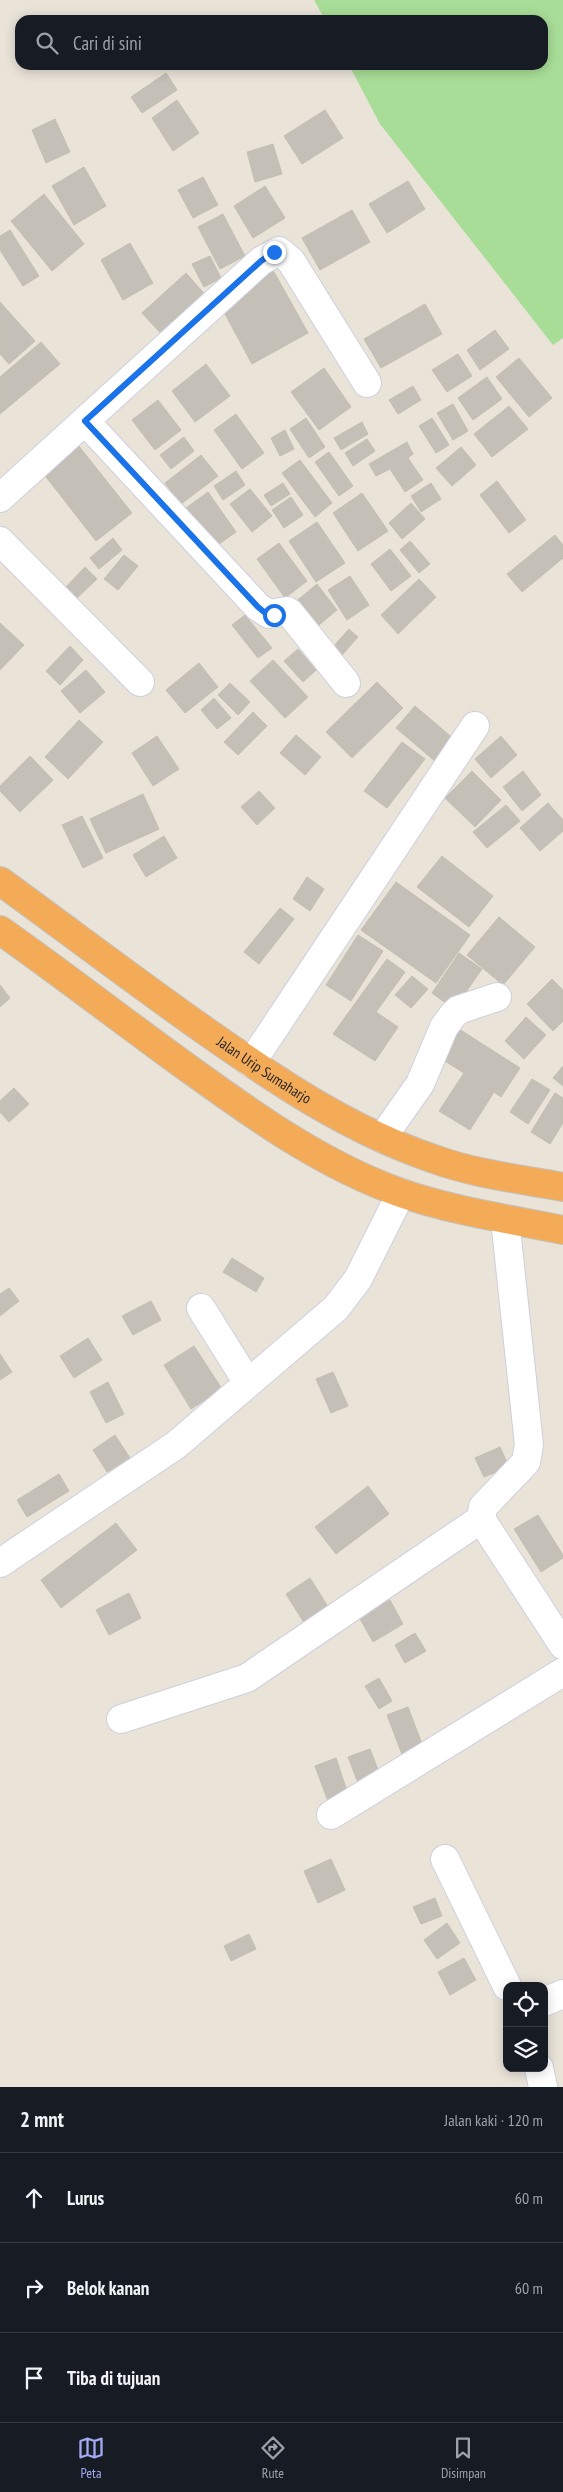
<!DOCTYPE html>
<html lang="id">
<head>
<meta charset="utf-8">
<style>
  :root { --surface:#171b24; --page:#242831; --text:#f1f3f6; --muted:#9ea1a6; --line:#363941; --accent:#a1a9f2 }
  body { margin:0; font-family:"PT Sans Narrow",sans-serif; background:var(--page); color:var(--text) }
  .controls { position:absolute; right:15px; bottom:15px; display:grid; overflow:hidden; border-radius:10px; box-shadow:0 2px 12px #0003 }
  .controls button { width:45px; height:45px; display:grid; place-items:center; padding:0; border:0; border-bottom:1px solid var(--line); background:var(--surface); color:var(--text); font:25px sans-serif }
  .stop { position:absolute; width:15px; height:15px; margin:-11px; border:4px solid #1a73e8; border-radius:50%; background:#fff }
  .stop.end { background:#1a73e8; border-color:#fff; box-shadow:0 1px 5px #0008 }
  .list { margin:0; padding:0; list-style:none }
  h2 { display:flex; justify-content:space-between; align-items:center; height:65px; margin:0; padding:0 20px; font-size:21px }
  h2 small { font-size:16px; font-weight:400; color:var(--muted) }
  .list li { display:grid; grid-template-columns:32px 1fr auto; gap:15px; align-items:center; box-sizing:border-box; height:90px; padding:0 20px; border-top:1px solid var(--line) }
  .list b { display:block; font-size:19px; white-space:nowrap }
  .list em { font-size:16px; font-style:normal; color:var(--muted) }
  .icon { flex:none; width:28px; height:28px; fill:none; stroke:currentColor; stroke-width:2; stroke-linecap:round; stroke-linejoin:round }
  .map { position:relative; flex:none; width:563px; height:2087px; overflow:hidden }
  .search { position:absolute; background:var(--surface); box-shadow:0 2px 12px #0003; left:15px; right:15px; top:15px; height:55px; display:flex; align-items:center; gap:12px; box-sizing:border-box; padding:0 18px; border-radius:15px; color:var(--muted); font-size:19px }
  .sheet { height:335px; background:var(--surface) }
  nav { display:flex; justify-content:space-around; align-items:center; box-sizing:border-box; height:70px; border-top:1px solid var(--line); background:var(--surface); font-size:14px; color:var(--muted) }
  nav a { display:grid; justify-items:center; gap:2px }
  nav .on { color:var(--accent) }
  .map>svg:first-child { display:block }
</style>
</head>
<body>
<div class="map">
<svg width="563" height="2087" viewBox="0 0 563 2087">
  <rect width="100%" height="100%" fill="#e9e3d8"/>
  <path fill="#a8dd97" d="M314 0H563V338L553 345 380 124 349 65H543V20H325Z"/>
  <g fill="#c4c0b8" stroke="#c3bfb3">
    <path d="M166 73 177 90 142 113 131 97Z"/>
    <path d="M177 100 199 133 173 151 152 118Z"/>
    <path d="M325 110 343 138 302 164 284 136Z"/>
    <path d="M55 119 70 152 46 163 32 130Z"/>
    <path d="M273 144 282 174 255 182 247 152Z"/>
    <path d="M84 167 106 206 74 225 52 186Z"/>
    <path d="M203 177 218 205 193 218 178 190Z"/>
    <path d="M408 181 425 209 387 233 369 204Z"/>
    <path d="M265 186 285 218 253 238 234 206Z"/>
    <path d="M44 194 84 244 52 271 11 221Z"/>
    <path d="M352 210 370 242 320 270 302 238Z"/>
    <path d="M223 214 245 256 220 269 198 227Z"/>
    <path d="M10 230 39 276 23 286 0 250V236Z"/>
    <path d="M130 243 153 283 123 300 101 260Z"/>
    <path d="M210 256 221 278 204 287 192 264Z"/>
    <path d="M273 270 308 333 252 364 218 301Z"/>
    <path d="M186 273 209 299 165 338 142 313Z"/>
    <path d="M0 302 35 341 9 364 0 354Z"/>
    <path d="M425 304 442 334 381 368 364 339Z"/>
    <path d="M495 330 509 349 480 370 467 350Z"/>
    <path d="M41 342 60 364 0 414V377Z"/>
    <path d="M458 354 472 376 447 392 432 370Z"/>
    <path d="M519 358 552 398 529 417 496 377Z"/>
    <path d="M206 364 230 396 195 422 172 391Z"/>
    <path d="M324 368 351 407 319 430 291 392Z"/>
    <path d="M487 377 502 399 473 420 458 398Z"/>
    <path d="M413 386 421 400 398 414 389 400Z"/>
    <path d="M158 400 181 430 155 450 132 420Z"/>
    <path d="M453 404 468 431 453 440 437 413Z"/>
    <path d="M509 406 528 429 492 457 474 434Z"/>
    <path d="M236 414 264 453 242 469 214 430Z"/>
    <path d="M306 418 325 447 309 458 290 429Z"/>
    <path d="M432 418 449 445 436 453 419 426Z"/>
    <path d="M362 422 368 434 341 450 334 438Z"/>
    <path d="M285 430 294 449 280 456 271 438Z"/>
    <path d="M184 437 194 451 171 469 160 455Z"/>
    <path d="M367 439 375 451 353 466 345 453Z"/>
    <path d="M407 442 413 454 408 458 423 480 405 492 390 469 376 476 369 464Z"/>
    <path d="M78 445 132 513 96 541 43 473Z"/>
    <path d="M461 447 476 465 452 486 436 468Z"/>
    <path d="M329 452 353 486 339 496 315 462Z"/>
    <path d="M201 455 218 476 181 504 165 483Z"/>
    <path d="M300 460 332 503 315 517 282 473Z"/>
    <path d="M236 471 245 485 223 500 214 486Z"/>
    <path d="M497 481 526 520 509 533 480 495Z"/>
    <path d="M283 483 290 494 271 506 264 495Z"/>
    <path d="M431 483 441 499 421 512 411 496Z"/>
    <path d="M250 489 272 516 252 532 230 504Z"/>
    <path d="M208 492 236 532 215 547 186 508Z"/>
    <path d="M362 493 388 531 358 551 333 513Z"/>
    <path d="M291 497 303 515 284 528 272 510Z"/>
    <path d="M411 503 425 519 402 539 389 523Z"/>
    <path d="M317 522 345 563 316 582 289 541Z"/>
    <path d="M555 535 563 545V558L522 592 507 574Z"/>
    <path d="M113 538 122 550 99 569 90 558Z"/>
    <path d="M410 541 430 564 419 573 400 550Z"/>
    <path d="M279 543 307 581 285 598 257 559Z"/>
    <path d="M390 549 411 576 391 591 371 564Z"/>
    <path d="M124 555 138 566 118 590 104 579Z"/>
    <path d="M85 567 97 579 76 599 65 588Z"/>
    <path d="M350 576 369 605 347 620 328 590Z"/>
    <path d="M419 579 436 597 398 634 381 615Z"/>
    <path d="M317 584 337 610 314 629 293 604Z"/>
    <path d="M245 615 272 648 258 658 232 625Z"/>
    <path d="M0 623 24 645 0 670Z"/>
    <path d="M349 629 358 637 342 655 333 647Z"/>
    <path d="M70 646 83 660 60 685 46 671Z"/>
    <path d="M298 649 316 670 303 682 284 661Z"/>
    <path d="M273 660 308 697 285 718 250 681Z"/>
    <path d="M199 663 218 687 185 713 166 690Z"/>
    <path d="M86 670 105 692 80 713 61 691Z"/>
    <path d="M377 682 403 708 352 758 326 732Z"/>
    <path d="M230 683 250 702 238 715 218 695Z"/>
    <path d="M214 698 231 718 217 729 201 710Z"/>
    <path d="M415 706 455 740 436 762 396 728Z"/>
    <path d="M253 712 267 726 238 755 224 742Z"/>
    <path d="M79 720 103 742 68 779 45 757Z"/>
    <path d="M296 735 321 757 305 775 280 753Z"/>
    <path d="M157 736 179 769 153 786 132 753Z"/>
    <path d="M501 736 517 755 491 778 475 759Z"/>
    <path d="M402 742 425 759 387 808 364 791Z"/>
    <path d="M30 756 53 780 20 812 0 791V786Z"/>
    <path d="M472 771 501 800 475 827 445 798Z"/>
    <path d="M523 771 541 795 522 811 503 787Z"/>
    <path d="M259 791 275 808 257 825 241 807Z"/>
    <path d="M143 794 159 829 106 853 90 819Z"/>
    <path d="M548 803 563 820V831L540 851 520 828Z"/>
    <path d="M506 805 520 821 487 848 473 832Z"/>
    <path d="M82 816 103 858 83 868 62 825Z"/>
    <path d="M164 836 177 858 146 877 133 855Z"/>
    <path d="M442 856 493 896 469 927 417 887Z"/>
    <path d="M307 877 324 889 310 911 293 899Z"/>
    <path d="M396 882 470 935 436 983 361 930Z"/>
    <path d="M280 908 294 919 259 964 244 952Z"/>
    <path d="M499 917 535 947 503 985 467 955Z"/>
    <path d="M358 935 383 951 351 1001 326 985Z"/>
    <path d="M459 953 482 969 454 1009 432 993Z"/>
    <path d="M387 959 405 972 376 1012 398 1027 375 1061 333 1034Z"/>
    <path d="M412 976 428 989 411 1008 395 995Z"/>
    <path d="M552 979 563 990V1021L553 1031 527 1004Z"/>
    <path d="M0 985 10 998 0 1007Z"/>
    <path d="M526 1017 546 1035 524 1059 505 1041Z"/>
    <path d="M459 1029 520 1068 501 1097 494 1092 470 1130 439 1111 464 1073 440 1058Z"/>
    <path d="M563 1066V1086L553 1078Z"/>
    <path d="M532 1079 550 1090 528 1124 510 1112Z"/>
    <path d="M14 1088 29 1104 9 1122 0 1112V1101Z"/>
    <path d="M555 1093 563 1098V1123L550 1144 531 1132Z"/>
    <path d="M232 1258 264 1278 256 1292 223 1272Z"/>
    <path d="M9 1288 19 1301 0 1316V1294Z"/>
    <path d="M151 1301 161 1320 133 1335 122 1316Z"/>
    <path d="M88 1338 102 1360 74 1378 60 1356Z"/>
    <path d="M194 1346 222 1389 191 1409 164 1365Z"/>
    <path d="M0 1354 12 1372 0 1380Z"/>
    <path d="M333 1372 348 1406 331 1413 316 1379Z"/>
    <path d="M108 1382 124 1414 106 1423 90 1392Z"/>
    <path d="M115 1435 130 1458 107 1472 93 1450Z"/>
    <path d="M500 1447 509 1467 484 1477 475 1458Z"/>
    <path d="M59 1474 69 1491 27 1517 17 1500Z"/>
    <path d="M368 1486 389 1514 336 1554 315 1527Z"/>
    <path d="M538 1515 563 1555V1558L541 1572 514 1529Z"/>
    <path d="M116 1523 137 1550 61 1608 41 1580Z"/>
    <path d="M310 1578 330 1610 306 1626 286 1594Z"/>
    <path d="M129 1593 141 1618 109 1635 96 1610Z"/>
    <path d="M390 1600 403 1624 373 1642 359 1617Z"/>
    <path d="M415 1633 426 1651 405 1663 395 1645Z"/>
    <path d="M379 1678 392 1701 379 1709 365 1686Z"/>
    <path d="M408 1707 424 1749 403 1757 387 1715Z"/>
    <path d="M370 1749 382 1780 360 1788 348 1757Z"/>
    <path d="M336 1758 349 1797 329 1804 315 1766Z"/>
    <path d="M331 1859 345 1890 318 1903 304 1871Z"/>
    <path d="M435 1898 442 1916 421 1924 413 1907Z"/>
    <path d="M447 1923 460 1943 437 1959 424 1940Z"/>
    <path d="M249 1934 256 1949 231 1961 224 1946Z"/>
    <path d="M464 1958 476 1980 450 1995 438 1972Z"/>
  </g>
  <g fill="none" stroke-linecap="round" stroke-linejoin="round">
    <g stroke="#cecfdf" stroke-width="30">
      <g id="minor">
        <path d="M85 421 258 607 269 614 287 611 290 613 346 683"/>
        <path d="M0 498 261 261 279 251 291 261 367 383"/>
        <path d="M0 541 140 682"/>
        <path d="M251 1063 475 726"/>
        <path d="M382 1138 420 1084 444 1027 453 1015 458 1010 497 997"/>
        <path d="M505 1219 529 1445 526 1462 483 1507 481 1519 563 1645"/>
        <path d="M201 1308 248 1383"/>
        <path d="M0 1563 176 1445 336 1308 358 1279 401 1193"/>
        <path d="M121 1719 247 1678 481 1519"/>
        <path d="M331 1815 563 1672"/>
        <path d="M445 1859 507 1986"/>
        <path d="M544 2002 563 1994"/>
        <path d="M539 2068 543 2087"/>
      </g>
    </g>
    <g stroke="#c2c2c2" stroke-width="30">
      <g id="highway">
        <path id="s1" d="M0 881C69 931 137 983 207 1032 278 1082 351 1131 434 1159 475 1174 520 1179 563 1187"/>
        <path d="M0 930C65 976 128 1025 192 1071 257 1118 325 1166 401 1193 453 1211 509 1219 563 1230"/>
      </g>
    </g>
    <use href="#minor" stroke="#fff" stroke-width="28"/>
    <use href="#highway" stroke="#f4ab58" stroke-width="28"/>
  </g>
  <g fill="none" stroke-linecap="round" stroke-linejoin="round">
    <path stroke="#1a73e8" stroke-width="6" d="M274 252 261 261 85 421 258 607 264 612 274 615"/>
  </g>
  <g text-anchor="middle" stroke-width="4.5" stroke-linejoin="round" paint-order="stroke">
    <g font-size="15" fill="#262626" stroke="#fff">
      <text dy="5" stroke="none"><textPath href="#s1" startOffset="325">Jalan Urip Sumaharjo</textPath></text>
    </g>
  </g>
</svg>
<div class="controls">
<button><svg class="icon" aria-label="locate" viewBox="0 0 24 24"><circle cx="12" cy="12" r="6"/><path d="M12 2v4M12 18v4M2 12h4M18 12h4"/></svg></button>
<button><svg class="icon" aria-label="layers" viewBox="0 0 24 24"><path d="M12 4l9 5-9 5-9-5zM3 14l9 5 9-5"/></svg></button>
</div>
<div class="stop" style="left:274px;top:615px"></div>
<div class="stop end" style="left:274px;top:252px"></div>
<div class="search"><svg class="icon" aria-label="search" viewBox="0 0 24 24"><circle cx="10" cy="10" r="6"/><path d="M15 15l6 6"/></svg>Cari di sini</div>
</div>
<section class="sheet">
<h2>2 mnt<small>Jalan kaki · 120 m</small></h2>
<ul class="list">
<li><svg class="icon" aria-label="ahead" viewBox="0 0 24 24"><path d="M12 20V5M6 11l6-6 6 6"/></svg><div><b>Lurus</b></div><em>60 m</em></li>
<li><svg class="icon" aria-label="right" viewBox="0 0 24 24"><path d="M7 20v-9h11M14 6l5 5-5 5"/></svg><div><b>Belok kanan</b></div><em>60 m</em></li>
<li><svg class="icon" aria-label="arrive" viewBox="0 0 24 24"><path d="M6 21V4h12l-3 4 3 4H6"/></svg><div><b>Tiba di tujuan</b></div></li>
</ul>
</section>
<nav>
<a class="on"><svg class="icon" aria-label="map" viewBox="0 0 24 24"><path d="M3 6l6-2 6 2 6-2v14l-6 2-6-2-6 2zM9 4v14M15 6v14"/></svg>Peta</a>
<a><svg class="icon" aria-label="directions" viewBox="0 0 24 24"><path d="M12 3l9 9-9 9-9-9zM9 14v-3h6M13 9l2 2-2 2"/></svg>Rute</a>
<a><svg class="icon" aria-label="saved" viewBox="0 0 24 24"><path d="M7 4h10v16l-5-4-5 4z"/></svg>Disimpan</a>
</nav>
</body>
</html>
